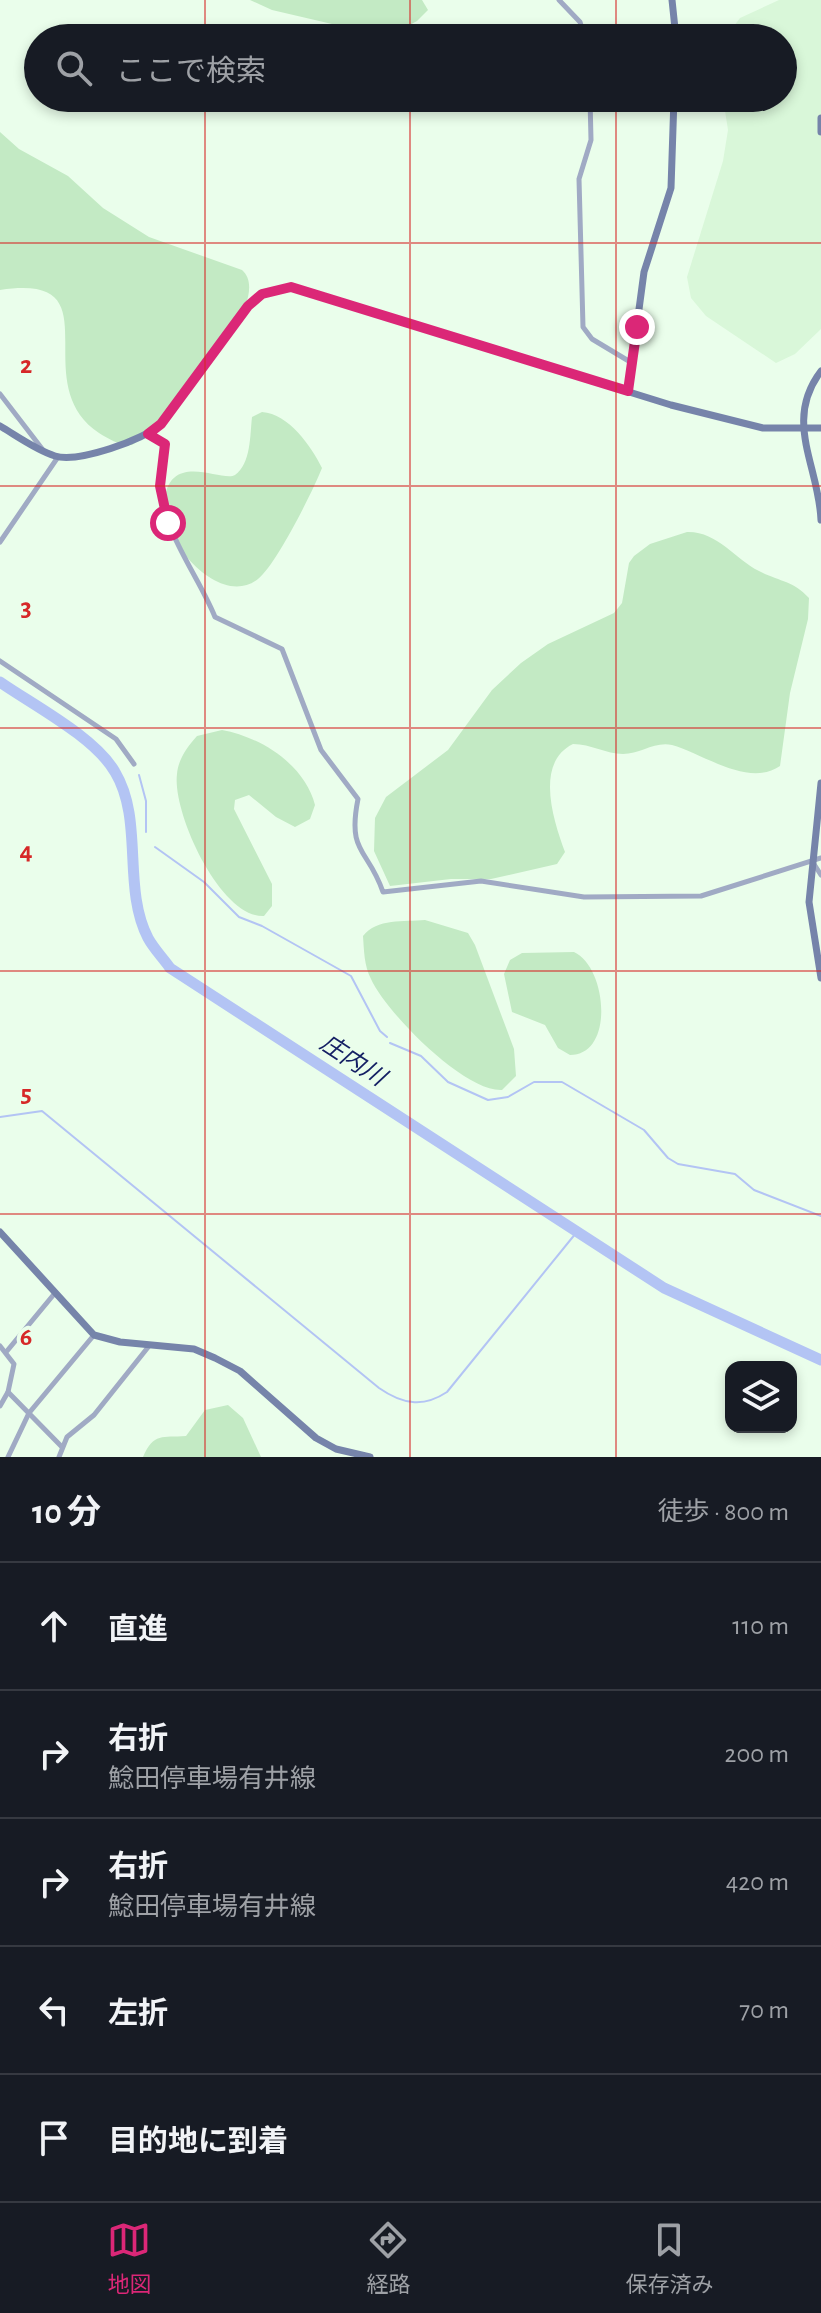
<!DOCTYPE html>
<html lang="ja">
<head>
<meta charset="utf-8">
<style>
  :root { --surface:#171b24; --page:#242831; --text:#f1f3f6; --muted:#9ea1a6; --line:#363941; --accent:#db2777 }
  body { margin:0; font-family:"Alegreya Sans","Noto Sans JP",sans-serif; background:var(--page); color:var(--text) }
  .controls { position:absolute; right:24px; bottom:24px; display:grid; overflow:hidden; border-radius:16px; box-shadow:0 4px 12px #0003 }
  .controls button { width:72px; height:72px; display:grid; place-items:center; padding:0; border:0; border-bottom:2px solid var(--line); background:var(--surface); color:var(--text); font:40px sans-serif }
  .stop { position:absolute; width:24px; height:24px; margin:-18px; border:6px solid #db2777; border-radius:50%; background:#fff }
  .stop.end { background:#db2777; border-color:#fff; box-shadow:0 2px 8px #0008 }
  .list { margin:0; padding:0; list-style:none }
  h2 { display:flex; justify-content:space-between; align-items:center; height:104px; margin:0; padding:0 32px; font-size:34px }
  h2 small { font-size:26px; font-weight:400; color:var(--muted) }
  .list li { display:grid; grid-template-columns:52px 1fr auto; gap:24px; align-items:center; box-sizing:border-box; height:128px; padding:0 32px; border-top:2px solid var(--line) }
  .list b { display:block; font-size:30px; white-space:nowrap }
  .list p { margin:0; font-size:26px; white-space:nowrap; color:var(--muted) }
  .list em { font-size:26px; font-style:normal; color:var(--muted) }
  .icon { flex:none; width:44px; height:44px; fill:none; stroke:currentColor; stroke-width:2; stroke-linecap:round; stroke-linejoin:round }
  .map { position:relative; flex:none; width:821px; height:1457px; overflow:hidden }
  .search { position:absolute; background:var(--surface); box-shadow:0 4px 12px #0003; left:24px; right:24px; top:24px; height:88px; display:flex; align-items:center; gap:20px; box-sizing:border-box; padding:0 28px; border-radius:44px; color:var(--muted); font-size:30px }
  .sheet { height:744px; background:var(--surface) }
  nav { display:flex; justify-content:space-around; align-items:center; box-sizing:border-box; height:112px; border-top:2px solid var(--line); background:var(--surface); font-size:22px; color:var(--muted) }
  nav a { display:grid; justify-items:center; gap:4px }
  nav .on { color:var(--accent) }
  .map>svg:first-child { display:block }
</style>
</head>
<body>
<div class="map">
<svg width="821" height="1457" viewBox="0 0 821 1457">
  <rect width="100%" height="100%" fill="#eafeeb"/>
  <path fill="#d9f7d9" d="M779 0H821V329L795 354 776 363 706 316 691 298 687 277 723 161 728 130 723 98H783V38H725L740 18Z"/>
  <g fill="#c3eac4">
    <path d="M250 0H422L428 10 417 21 406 27 362 31 272 10Z"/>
    <path d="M0 132 19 149 68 176 103 208 149 237 242 270C279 301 162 427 132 445 120 446 109 439 99 433 23 382 118 272 0 290Z"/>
    <path d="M262 412C289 414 311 446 322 468 313 491 276 565 258 579 220 609 162 541 164 504 168 448 222 483 235 475 251 464 250 435 252 417Z"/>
    <path d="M687 532C717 531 735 559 759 571 780 582 792 580 809 598L808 619 790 693 780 766C748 788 702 753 672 745 655 741 640 754 623 754 606 754 591 744 573 744 534 763 554 822 565 852L557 864 491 879H451L390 886 374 851 375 818 386 797 448 750 492 690 521 663 548 644 614 613 622 603 629 563 634 556 650 544Z"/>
    <path d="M222 730C261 737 305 765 315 805L310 819 295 827 276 817 249 795 235 800 234 809 272 884V906L264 916C220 918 172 812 177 774 178 760 187 747 197 736Z"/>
    <path d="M425 920 468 933 475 945 514 1049 516 1076 502 1090C464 1092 386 1012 371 979 364 966 364 950 363 936 377 918 404 922 425 920Z"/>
    <path d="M574 952C607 967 615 1055 570 1055L558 1048 545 1025 512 1012 504 974 510 960 522 953Z"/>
    <path d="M228 1405 243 1418 261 1457H143C154 1432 162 1438 186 1436L205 1410Z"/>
  </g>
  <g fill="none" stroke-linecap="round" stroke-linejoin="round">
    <g stroke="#b3c4f4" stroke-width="2">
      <path d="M139 775 146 801V832"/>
      <path d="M155 847 204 882 239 917 262 926 351 976 380 1031 387 1037"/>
      <path d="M390 1043 421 1056 448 1082 488 1100 508 1097 534 1082H562L644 1130 668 1158 678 1164 735 1174 754 1190 821 1216"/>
      <path d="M0 1117 42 1111 379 1388C402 1404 423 1408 447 1392L576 1233"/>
    </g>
    <path stroke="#b3c4f4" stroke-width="11" d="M0 682C33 705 95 737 115 772 144 820 122 888 148 938 154 949 163 958 170 968L664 1288 821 1360"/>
    <g stroke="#a0aac4" stroke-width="5">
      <path d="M559 0 580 22 585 38"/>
      <path d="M590 98 591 140 579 179 583 327 592 339 632 363"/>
      <path d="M0 394 43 450"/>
      <path d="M148 434 165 444C167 459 160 473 161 488 164 534 198 575 215 617L282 649 321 750 358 799C347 854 368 848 383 892L481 881 584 897 701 896 821 858"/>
      <path d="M0 542 58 457"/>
      <path d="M0 661 116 739 134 764"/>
      <path d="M812 861 821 875"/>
      <path d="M0 1346 14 1364 8 1392 0 1406"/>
      <path d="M7 1351 55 1293"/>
      <path d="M8 1392 62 1447"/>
      <path d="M8 1457 29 1413 94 1335"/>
      <path d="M59 1457 67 1437 94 1415 149 1346"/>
    </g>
    <g stroke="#7684aa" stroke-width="7">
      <path d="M672 0 676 38"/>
      <path d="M821 118V132"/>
      <path d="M821 371C783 421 819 466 821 520"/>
      <path d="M628 391 644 272 671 188 674 98"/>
      <path d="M0 426C17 436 36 450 55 456 78 463 144 440 161 424L248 306 262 294 291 287 671 405 763 428H821"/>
      <path d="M821 783 809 902 821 978"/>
      <path d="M0 1232 94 1335 120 1342 194 1349 215 1358 240 1371 316 1438 336 1449 370 1457"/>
    </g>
  </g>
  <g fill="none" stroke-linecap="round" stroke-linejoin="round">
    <path stroke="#db2777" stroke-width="10" d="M168 523 160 486 165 444 148 434 161 424 248 306 262 294 291 287 628 391 637 327"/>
  </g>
  <path fill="none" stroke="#d62828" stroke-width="2" stroke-opacity="0.55" d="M205 0V38M410 0V38M616 0V38M205 98V1457M410 98V1457M616 98V1457M0 243H821M0 486H821M0 728H821M0 971H821M0 1214H821"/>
  <g text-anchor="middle" stroke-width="8" stroke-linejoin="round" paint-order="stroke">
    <g font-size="24" font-style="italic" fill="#152064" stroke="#eafeeb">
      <text transform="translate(353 1060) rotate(33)" y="8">庄内川</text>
    </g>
  </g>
  <g font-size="26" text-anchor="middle" font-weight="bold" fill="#d62828" stroke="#eafeeb" stroke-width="8" stroke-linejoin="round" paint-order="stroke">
    <text x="26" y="373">2</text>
    <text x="26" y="616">3</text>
    <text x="26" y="859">4</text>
    <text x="26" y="1102">5</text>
    <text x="26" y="1345">6</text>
  </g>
</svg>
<div class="controls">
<button><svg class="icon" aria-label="layers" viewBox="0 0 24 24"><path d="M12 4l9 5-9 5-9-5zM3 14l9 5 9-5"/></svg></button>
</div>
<div class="stop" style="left:168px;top:523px"></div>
<div class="stop end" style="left:637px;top:327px"></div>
<div class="search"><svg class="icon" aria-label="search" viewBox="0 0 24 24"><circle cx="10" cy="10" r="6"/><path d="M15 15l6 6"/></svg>ここで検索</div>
</div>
<section class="sheet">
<h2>10 分<small>徒歩 · 800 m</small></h2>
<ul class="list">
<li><svg class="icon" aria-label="ahead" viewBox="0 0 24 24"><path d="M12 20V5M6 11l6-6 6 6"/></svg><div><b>直進</b></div><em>110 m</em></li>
<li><svg class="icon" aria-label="right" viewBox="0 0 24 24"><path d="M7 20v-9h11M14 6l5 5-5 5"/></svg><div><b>右折</b><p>鯰田停車場有井線</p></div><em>200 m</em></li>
<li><svg class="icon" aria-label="right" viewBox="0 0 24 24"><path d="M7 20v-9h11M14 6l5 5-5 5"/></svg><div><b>右折</b><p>鯰田停車場有井線</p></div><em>420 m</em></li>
<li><svg class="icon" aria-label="left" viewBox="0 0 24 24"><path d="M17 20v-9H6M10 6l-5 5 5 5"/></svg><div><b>左折</b></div><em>70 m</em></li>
<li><svg class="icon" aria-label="arrive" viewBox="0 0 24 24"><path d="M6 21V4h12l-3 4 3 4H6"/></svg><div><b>目的地に到着</b></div></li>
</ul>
</section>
<nav>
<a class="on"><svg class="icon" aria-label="map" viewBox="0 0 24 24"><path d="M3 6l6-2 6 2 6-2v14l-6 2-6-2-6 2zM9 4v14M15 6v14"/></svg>地図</a>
<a><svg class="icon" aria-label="directions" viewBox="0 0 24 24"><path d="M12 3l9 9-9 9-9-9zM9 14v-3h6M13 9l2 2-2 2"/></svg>経路</a>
<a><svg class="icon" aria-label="saved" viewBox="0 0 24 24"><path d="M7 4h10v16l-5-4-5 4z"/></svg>保存済み</a>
</nav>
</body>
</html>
